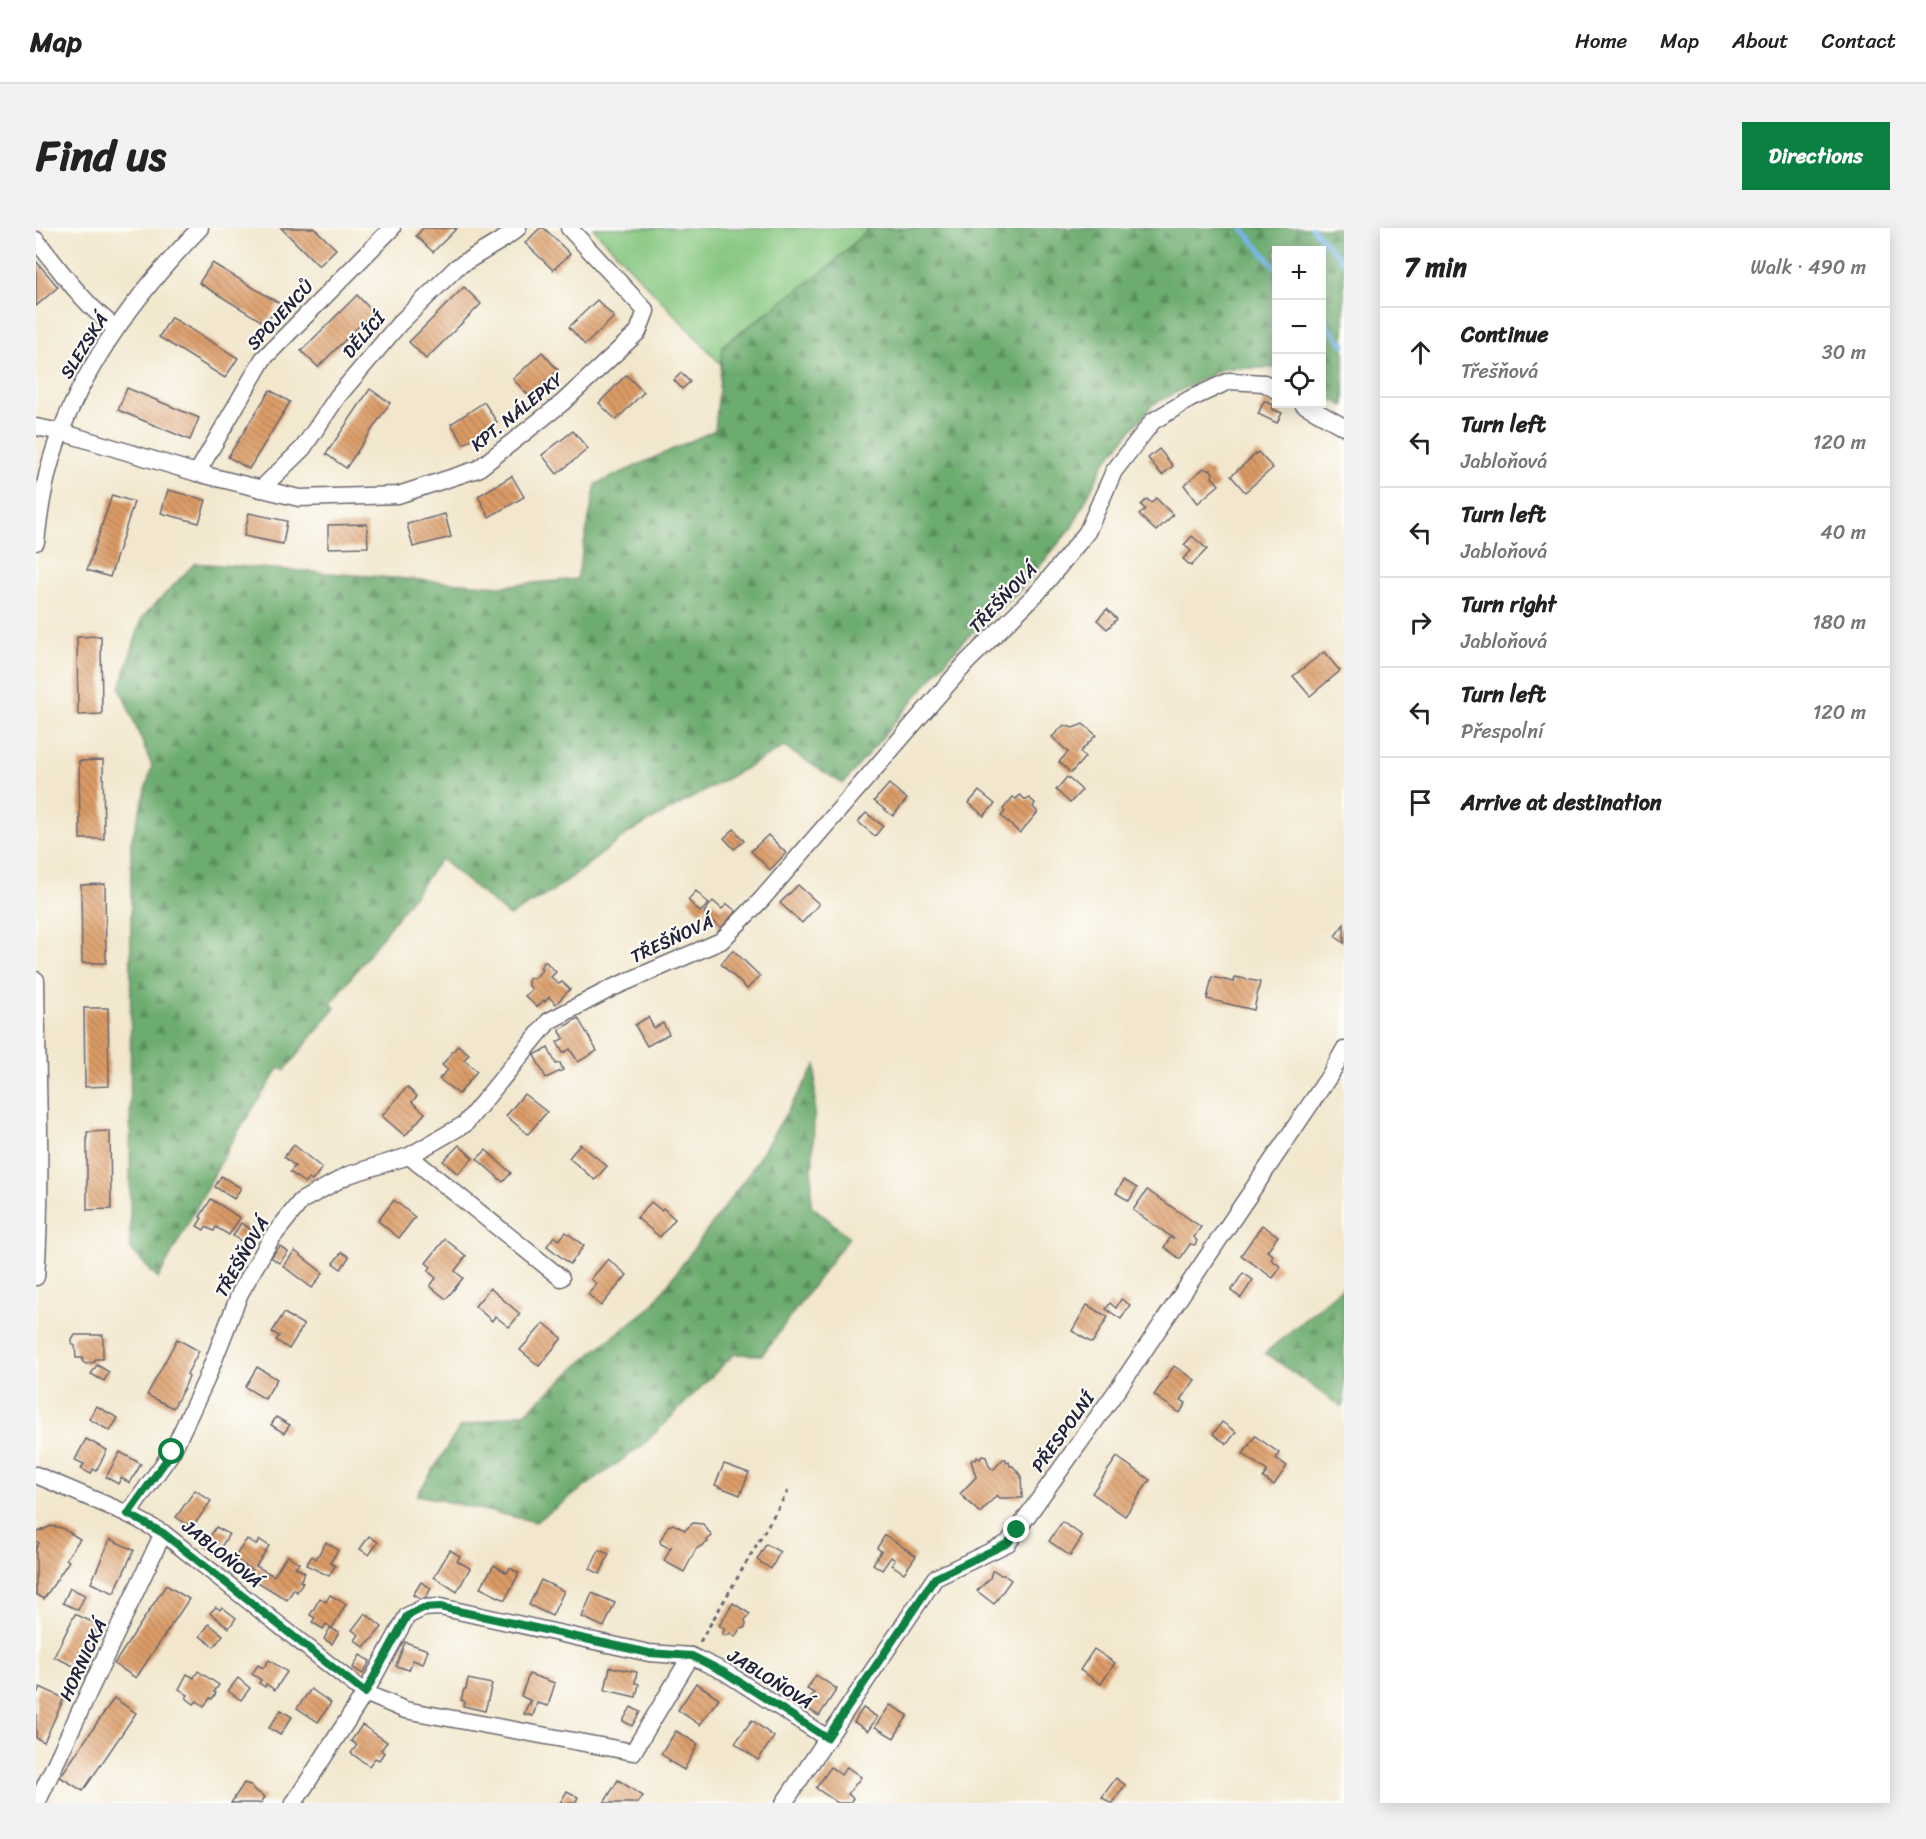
<!DOCTYPE html>
<html lang="en">
<head>
<meta charset="utf-8">
<style>
  :root { --surface:#fff; --page:#f2f2f2; --text:#222; --muted:#767676; --line:#e0e0e0; --accent:#0b8043 }
  body { margin:0; font-family:Sriracha,sans-serif; background:var(--page); color:var(--text) }
  .controls { position:absolute; right:18px; top:18px; display:grid; overflow:hidden; border-radius:0px; box-shadow:0 3px 15px #0003 }
  .controls button { width:54px; height:54px; display:grid; place-items:center; padding:0; border:0; border-bottom:2px solid var(--line); background:var(--surface); color:var(--text); font:30px sans-serif }
  .stop { position:absolute; width:18px; height:18px; margin:-14px; border:4px solid #0b8043; border-radius:50%; background:#fff }
  .stop.end { background:#0b8043; border-color:#fff; box-shadow:0 2px 6px #0008 }
  .list { margin:0; padding:0; list-style:none }
  h2 { display:flex; justify-content:space-between; align-items:center; height:78px; margin:0; padding:0 24px; font-size:26px }
  h2 small { font-size:20px; font-weight:400; color:var(--muted) }
  .list li { display:grid; grid-template-columns:39px 1fr auto; gap:18px; align-items:center; box-sizing:border-box; height:90px; padding:0 24px; border-top:2px solid var(--line) }
  .list b { display:block; font-size:22px; white-space:nowrap }
  .list p { margin:0; font-size:20px; white-space:nowrap; color:var(--muted) }
  .list em { font-size:20px; font-style:normal; color:var(--muted) }
  .icon { flex:none; width:33px; height:33px; fill:none; stroke:currentColor; stroke-width:2; stroke-linecap:round; stroke-linejoin:round }
  .map { position:relative; flex:none; width:1308px; height:1575px; overflow:hidden; border-radius:0px }
  header { display:flex; align-items:center; gap:36px; box-sizing:border-box; height:84px; padding:0 30px; background:var(--surface); border-bottom:2px solid var(--line) }
  header strong { font-size:28px }
  nav { display:flex; gap:33px; margin-inline-start:auto; font-size:21px }
  .intro { display:flex; align-items:center; justify-content:space-between; box-sizing:border-box; height:144px; padding:0 36px }
  h1 { margin:0; font-size:42px }
  .button { padding:15px 27px; border-radius:0px; background:var(--accent); color:#fff; font-size:21px; font-weight:700 }
  main { display:flex; gap:36px; padding:0 36px }
  aside { flex:1; background:var(--surface); border-radius:0px; box-shadow:0 3px 15px #0003 }
  .map>svg:first-child { display:block }
</style>
</head>
<body>
<header>
<strong>Map</strong>
<nav><a>Home</a><a>Map</a><a>About</a><a>Contact</a></nav>
</header>
<div class="intro"><h1>Find us</h1><a class="button">Directions</a></div>
<main>
<div class="map">
<svg width="1308" height="1575" viewBox="0 0 1308 1575">
  <defs>
    <pattern id="forest-firs" width="22" height="20" patternUnits="userSpaceOnUse" patternTransform="scale(1.5)"><rect width="22" height="20" fill="#6cac6e"/><path d="M5 1l3.5 6h-7zM16 11l3.5 6h-7z" fill="#588c5c"/></pattern>
    <pattern id="building-back-hatch" width="6" height="6" patternUnits="userSpaceOnUse" patternTransform="scale(1.5)"><rect width="6" height="6" fill="#dc9b66"/><path d="M-1 5l2 2M0 0l6 6M5-1l2 2" fill="none" stroke="#b27e55"/></pattern>
  </defs>
  <rect width="100%" height="100%" fill="#fdfcf7"/>
  <filter id="ink" filterUnits="userSpaceOnUse"><feTurbulence type="fractalNoise" baseFrequency=".0167" numOctaves="2"/><feDisplacementMap in="SourceGraphic" scale="12" xChannelSelector="R" yChannelSelector="G"/><feConvolveMatrix kernelMatrix="1 2 1 2 8 2 1 2 1" color-interpolation-filters="sRGB"/></filter>
  <filter id="wash" filterUnits="userSpaceOnUse"><feTurbulence type="fractalNoise" baseFrequency=".008" numOctaves="4" result="noise"/><feDisplacementMap in="SourceGraphic" scale="24" xChannelSelector="R" yChannelSelector="G"/><feGaussianBlur stdDeviation="1.35" result="paint"/><feColorMatrix in="noise" values="0 0 0 0 0 0 0 0 0 0 0 0 0 0 0 0 0 1.4 0 .05"/><feComposite in="paint" operator="in"/></filter>
  <g filter="url(#wash)">
    <rect width="100%" height="100%" fill="#f2e7cd"/>
    <path fill="#86c780" stroke="#54745e" stroke-width="1.5" d="M557 0H833L793 39 687 117 685 136Z"/>
    <g fill="url(#forest-firs)" stroke="#476754" stroke-width="1.5">
      <path d="M833 0H1308V178L1286 166V22H1240V140H1188L1116 177 1069 234 1036 299 984 362 926 414 807 556 748 519 594 604 520 661 473 688 405 631 295 776 299 780 249 842 244 839 199 908 122 1051 94 1020 95 614 116 538 84 460 106 390 159 335 465 358 541 351 560 256 679 202 687 118 793 39Z"/>
      <path d="M780 837 775 977 813 1009 726 1127 698 1126 607 1217 500 1294 381 1267 424 1199 490 1184 557 1124 615 1079 714 944Z"/>
      <path d="M1308 1058V1176L1306 1179 1229 1125Z"/>
    </g>
    <g fill="none" stroke-linecap="round" stroke-linejoin="round">
      <g stroke="#76b6ea" stroke-width="5">
        <path d="M1206 0 1240 40"/>
        <path d="M1276 0 1308 35"/>
        <path d="M1286 91 1308 117"/>
      </g>
    </g>
    <g id="blocks">
      <g fill="url(#building-back-hatch)">
        <path d="M245 0H278L300 21 283 38Z"/>
        <path d="M387 0H421L397 24 380 8Z"/>
        <path d="M504 0H508L534 26 517 42 489 15Z"/>
        <path d="M0 33 22 59 0 78Z"/>
        <path d="M176 35 243 75 230 96 163 55Z"/>
        <path d="M428 59 445 76 390 131 373 114Z"/>
        <path d="M321 67 337 84 282 139 265 123Z"/>
        <path d="M561 72 578 89 549 117 533 99Z"/>
        <path d="M135 89 202 130 189 150 123 109Z"/>
        <path d="M506 124 522 142 494 169 477 151Z"/>
        <path d="M645 145 654 154 646 161 638 152Z"/>
        <path d="M590 147 608 164 580 192 563 175Z"/>
        <path d="M91 160 163 190 154 212 82 182Z"/>
        <path d="M334 161 354 175 310 240 290 226Z"/>
        <path d="M234 162 254 174 213 241 192 229Z"/>
        <path d="M1228 173 1238 177 1236 181 1246 185 1241 195 1222 186Z"/>
        <path d="M448 174 461 194 428 216 415 196Z"/>
        <path d="M537 203 552 221 521 246 506 227Z"/>
        <path d="M1123 221 1137 238 1126 247 1112 230Z"/>
        <path d="M1222 224 1237 240 1209 264 1195 248Z"/>
        <path d="M1168 240 1171 242H1175L1177 245 1176 249 1183 257 1162 275 1148 257Z"/>
        <path d="M476 248 488 269 453 289 442 268Z"/>
        <path d="M132 262 170 272 163 295 125 285Z"/>
        <path d="M76 267 98 274 74 349 51 342Z"/>
        <path d="M1120 270 1137 287 1120 303 1103 287 1109 281 1105 277 1111 271 1115 275Z"/>
        <path d="M213 285 251 293 247 316 208 308Z"/>
        <path d="M409 286 415 309 377 319 371 296Z"/>
        <path d="M331 296 332 319 292 320V297Z"/>
        <path d="M1156 308 1171 321 1155 338 1147 331 1155 323 1148 317Z"/>
        <path d="M1071 381 1081 391 1071 401 1061 392Z"/>
        <path d="M65 408 66 486 42 487 41 409Z"/>
        <path d="M1288 424 1304 443 1274 468 1257 448Z"/>
        <path d="M1047 496 1060 507 1044 524 1049 529 1035 545 1023 534 1032 524 1016 509 1028 497 1037 500Z"/>
        <path d="M67 532 68 611H44L43 533Z"/>
        <path d="M1031 549 1046 562 1034 575 1020 562Z"/>
        <path d="M853 556 871 571 857 588 838 573Z"/>
        <path d="M943 563 959 576 948 588 933 575Z"/>
        <path d="M984 567 990 572 993 570 999 575 997 579 1002 584 984 605 965 588 969 584 967 581 977 569 980 571Z"/>
        <path d="M830 585 847 598 839 608 822 594Z"/>
        <path d="M698 601 708 613 698 621 688 610Z"/>
        <path d="M732 607 750 625 734 642 715 623Z"/>
        <path d="M69 656 70 735H46L45 657Z"/>
        <path d="M762 657 783 676 766 695 744 675Z"/>
        <path d="M660 663 673 676 664 684 652 672Z"/>
        <path d="M677 673 686 681 691 676 700 683 685 700 668 684Z"/>
        <path d="M1308 696V715L1299 708Z"/>
        <path d="M697 722 724 748 711 761 685 736Z"/>
        <path d="M509 733 520 744 515 749 523 756 526 754 534 761 520 776 513 769 509 774 508 772 501 779 489 768 496 761 492 757V753L494 750H499L506 742 504 740Z"/>
        <path d="M1176 749 1198 754 1199 749 1224 754 1218 782 1171 771Z"/>
        <path d="M48 780H72L73 858 49 859Z"/>
        <path d="M612 789 618 800 627 795 633 806 611 818 599 797Z"/>
        <path d="M542 790 561 823 542 834 534 821 527 825 521 814 528 810 523 802Z"/>
        <path d="M422 817 433 826 428 832 441 843 423 866 403 851 412 842 406 837Z"/>
        <path d="M512 820 520 836 524 835 527 842 510 850 498 827Z"/>
        <path d="M371 859 381 868 376 874 389 885 369 908 346 888Z"/>
        <path d="M488 866 511 884 492 906 470 888Z"/>
        <path d="M74 903 75 981 51 982V904Z"/>
        <path d="M544 916 571 938 559 952 533 930Z"/>
        <path d="M258 917 286 940 276 953 273 951 269 955 254 944 259 938 248 929Z"/>
        <path d="M423 917 437 930 422 946 407 933Z"/>
        <path d="M450 922 475 945 467 954 441 931Z"/>
        <path d="M185 948 205 960 198 971 179 959Z"/>
        <path d="M1088 952 1101 960 1093 973 1080 965Z"/>
        <path d="M1111 962 1165 999 1158 1009 1161 1013 1159 1017 1154 1016 1144 1031 1128 1019 1134 1010H1137L1097 982Z"/>
        <path d="M175 971 204 990 193 1007 180 999 178 1003 170 999 168 1002 161 998 166 990 164 989Z"/>
        <path d="M358 972 379 989 363 1010 342 993Z"/>
        <path d="M615 974 625 982 627 980 639 991 624 1009 601 990Z"/>
        <path d="M205 995 221 1005 211 1017 197 1008Z"/>
        <path d="M1226 997 1242 1008 1231 1023 1237 1027 1235 1031 1245 1039 1237 1050 1205 1027Z"/>
        <path d="M530 1004 548 1018 534 1036 511 1018 518 1008 523 1012Z"/>
        <path d="M409 1011 430 1028 419 1043 427 1050 410 1071 394 1058 400 1050 392 1043 395 1039 390 1035Z"/>
        <path d="M244 1018 252 1024 243 1035 235 1029Z"/>
        <path d="M259 1023 287 1045 276 1060 247 1038Z"/>
        <path d="M306 1024 313 1029 305 1041 297 1035Z"/>
        <path d="M572 1031 591 1047 565 1078 552 1066 561 1056 555 1051Z"/>
        <path d="M1207 1045 1217 1052 1205 1070 1195 1063Z"/>
        <path d="M454 1060 484 1086 473 1099 459 1088 456 1093 439 1078Z"/>
        <path d="M1085 1071 1094 1077 1085 1091 1070 1081 1074 1075 1080 1080Z"/>
        <path d="M1051 1077 1072 1089 1056 1115 1036 1103Z"/>
        <path d="M248 1085 268 1097 253 1121 240 1112 243 1108 236 1104Z"/>
        <path d="M508 1095 526 1110 503 1138 484 1122Z"/>
        <path d="M39 1107H67V1131H59V1134L50 1136 47 1134V1130H40L39 1118 36 1116V1112Z"/>
        <path d="M141 1111 163 1123 151 1146 153 1148 149 1158 137 1180 111 1167Z"/>
        <path d="M61 1137 73 1144 68 1153 55 1146Z"/>
        <path d="M1138 1138 1159 1152 1145 1172 1150 1175 1144 1185 1118 1167Z"/>
        <path d="M221 1139 241 1151 229 1171 209 1159Z"/>
        <path d="M60 1178 82 1190 74 1203 53 1191Z"/>
        <path d="M240 1189 254 1197 248 1205 235 1197Z"/>
        <path d="M1186 1194 1200 1204 1191 1216 1177 1206Z"/>
        <path d="M1219 1208 1243 1225 1240 1230 1251 1238 1238 1257 1227 1250 1231 1243 1207 1226Z"/>
        <path d="M50 1211 71 1222 60 1243 57 1241 55 1246 45 1241 48 1236 39 1232Z"/>
        <path d="M84 1224 105 1236 94 1255 85 1250 82 1256 70 1249Z"/>
        <path d="M946 1228 950 1229 953 1238 957 1242 967 1231H970V1235L973 1234 974 1238H977L985 1248 986 1270H964L961 1267 944 1285 924 1266 940 1249 935 1233 937 1231 940 1232 941 1229 944 1231Z"/>
        <path d="M1081 1229 1114 1252 1089 1288 1056 1265Z"/>
        <path d="M688 1236 713 1245 704 1267 679 1257Z"/>
        <path d="M159 1262 175 1273 156 1300 140 1289Z"/>
        <path d="M1026 1294 1047 1308 1034 1328 1013 1313Z"/>
        <path d="M657 1295 667 1296 676 1308 671 1312 672 1314 660 1321 648 1344 628 1333 635 1319 633 1320 625 1316 624 1313 632 1298 637 1296 649 1302Z"/>
        <path d="M15 1298 26 1300 44 1311 30 1331 33 1333 8 1371 0 1366V1320L3 1315 0 1313V1305Z"/>
        <path d="M180 1299 193 1306 181 1326 168 1318Z"/>
        <path d="M849 1307 880 1328 868 1345 856 1337 859 1332 855 1329 846 1342 837 1336 845 1323 841 1320Z"/>
        <path d="M333 1308 342 1314 333 1327 324 1321Z"/>
        <path d="M74 1311 98 1322 78 1365 55 1355Z"/>
        <path d="M211 1311 220 1317 224 1312 233 1318 220 1338 238 1348 251 1327 263 1335 259 1339 269 1345 264 1353 267 1355 261 1364 258 1361 251 1372 212 1348 216 1342 198 1330Z"/>
        <path d="M290 1314 302 1322 294 1335 299 1338 293 1348 270 1337 276 1328 280 1331Z"/>
        <path d="M730 1316 744 1324 735 1341 721 1332Z"/>
        <path d="M414 1322 424 1328 421 1333 434 1340 421 1364 398 1349Z"/>
        <path d="M563 1322 573 1326 564 1346 554 1341Z"/>
        <path d="M458 1337 471 1345 474 1340 483 1345 469 1372 444 1360Z"/>
        <path d="M956 1343H959L965 1347H968L975 1352 958 1376 941 1363 954 1350Z"/>
        <path d="M505 1352 528 1363 516 1388 493 1377Z"/>
        <path d="M385 1354 395 1360 388 1373 377 1367Z"/>
        <path d="M130 1357 153 1371 100 1450 78 1436Z"/>
        <path d="M34 1360 49 1367 42 1382 27 1375Z"/>
        <path d="M556 1365 579 1375 568 1399 546 1389Z"/>
        <path d="M294 1367 310 1376 296 1400 290 1396 287 1401 276 1394 279 1390 274 1387 284 1370 290 1374Z"/>
        <path d="M697 1375 714 1386 709 1392 710 1397 708 1400 704 1401 699 1409 694 1405 690 1408 687 1406 688 1401 683 1398Z"/>
        <path d="M180 1379 184 1382 186 1379 200 1390 193 1400 174 1385Z"/>
        <path d="M329 1385 346 1399 333 1415 332 1414 328 1419 319 1412 323 1407 316 1402Z"/>
        <path d="M39 1386 63 1397 42 1440 18 1429Z"/>
        <path d="M173 1396 187 1407 178 1419 164 1408Z"/>
        <path d="M294 1400 303 1404 296 1416 288 1411Z"/>
        <path d="M369 1414 392 1422 387 1436 377 1432 373 1442 360 1438Z"/>
        <path d="M1058 1421 1079 1435 1065 1456 1044 1442Z"/>
        <path d="M324 1427 334 1433 327 1446 317 1440Z"/>
        <path d="M233 1432 251 1444 239 1462 230 1456 229 1459 223 1455 225 1452 216 1446 222 1437 227 1440Z"/>
        <path d="M574 1439 601 1444 599 1455 603 1456 600 1469 569 1462Z"/>
        <path d="M162 1443 183 1457 178 1464 180 1465 176 1471 174 1470 168 1478 161 1473 158 1476 150 1470 152 1467 143 1461 151 1446 158 1450Z"/>
        <path d="M493 1446 519 1455 512 1478 501 1475 497 1488 488 1486 493 1474 494 1476 495 1473 485 1468Z"/>
        <path d="M780 1447 801 1461 783 1488 772 1481 778 1472 775 1470 778 1465 771 1461Z"/>
        <path d="M202 1450 214 1460 205 1472 192 1463Z"/>
        <path d="M432 1451 456 1456 449 1483 427 1478 428 1473 425 1472 428 1461H430Z"/>
        <path d="M660 1455 683 1470 664 1497 642 1482Z"/>
        <path d="M4 1459 28 1470 8 1514 0 1510V1468Z"/>
        <path d="M275 1461 295 1475 282 1494 261 1480Z"/>
        <path d="M78 1470 100 1485 47 1563 24 1549Z"/>
        <path d="M854 1477 872 1487 858 1510 839 1499Z"/>
        <path d="M595 1479 604 1484 596 1498 587 1493Z"/>
        <path d="M827 1480 841 1489 832 1503 818 1494Z"/>
        <path d="M245 1482 256 1489 244 1507 233 1500Z"/>
        <path d="M716 1492 738 1509 722 1532 699 1515Z"/>
        <path d="M326 1497 351 1514 345 1522 348 1525 343 1532 339 1530 333 1538 315 1525 321 1517 315 1513Z"/>
        <path d="M640 1503 662 1516 648 1542 633 1533 634 1532 625 1526Z"/>
        <path d="M795 1539 805 1547 811 1539 825 1549 812 1566 817 1570 814 1575H802L780 1560Z"/>
        <path d="M1080 1550 1089 1557 1077 1575H1074L1066 1569Z"/>
        <path d="M582 1552 607 1568 602 1575H568Z"/>
        <path d="M208 1555 214 1557 218 1562 229 1569 225 1575H195Z"/>
        <path d="M531 1563 542 1569 539 1575H524Z"/>
      </g>
    </g>
  </g>
  <g filter="url(#ink)">
    <use href="#blocks" fill-opacity="0" stroke="#6b676e" stroke-width="1.5"/>
    <g fill="none" stroke-linecap="round" stroke-linejoin="round">
      <g stroke="#6b676e" stroke-width="19">
        <g id="minor">
          <path d="M0 12C25 43 48 77 80 100"/>
          <path d="M1267 176 1308 199"/>
          <path d="M0 199 25 204 161 245 263 270 362 267 442 241 526 175 602 104 610 83 533 0"/>
          <path d="M161 245 227 131 356 0"/>
          <path d="M225 261 267 220 302 168 363 96 421 39 469 10 482 0"/>
          <path d="M0 314C3 285 8 256 16 229 43 141 101 65 164 0"/>
          <path d="M0 752C1 851 7 950 0 1049"/>
          <path d="M373 928 525 1050"/>
          <path d="M0 1247 92 1286 127 1305 329 1465 369 1482 597 1524 655 1428"/>
          <path d="M92 1286 136 1224 170 1152 204 1065 235 1011 265 973 312 947 373 928 429 896 513 793 576 760 685 713 726 671 931 434 1003 363 1051 304 1078 243 1117 193 1154 171 1193 153 1228 155 1240 162"/>
          <path d="M1 1575 127 1305"/>
          <path d="M258 1575 329 1465 371 1388 387 1380 404 1379 613 1425 655 1428 689 1444 791 1510"/>
          <path d="M748 1575 899 1350 972 1315 1084 1158 1294 847 1308 822"/>
        </g>
      </g>
      <path stroke="#6b676e" stroke-width="3" stroke-dasharray="4.5 4.5" stroke-linecap="butt" d="M664 1414 752 1263"/>
      <use href="#minor" stroke="#fff" stroke-width="16"/>
    </g>
  </g>
  <g fill="none" stroke-linecap="round" stroke-linejoin="round" filter="url(#ink)">
    <path stroke="#0b8043" stroke-width="8" d="M136 1224 92 1286 127 1305 329 1465 371 1388 387 1380 404 1379 613 1425 656 1428 688 1444 791 1510 899 1350 972 1315 981 1302"/>
  </g>
  <g text-anchor="middle" stroke-width="4.5" stroke-linejoin="round" paint-order="stroke">
    <g font-size="18" fill="#22223b" stroke="#fdfcf7">
      <text transform="translate(244 87) rotate(-47)" y="6">SPOJENCŮ</text>
      <text transform="translate(328 107) rotate(-49)" y="6">DĚLÍCÍ</text>
      <text transform="translate(48 118) rotate(-58)" y="6">SLEZSKÁ</text>
      <text transform="translate(481 184) rotate(-39)" y="6">KPT. NÁLEPKY</text>
      <text transform="translate(967 370) rotate(-46)" y="6">TŘEŠŇOVÁ</text>
      <text transform="translate(636 711) rotate(-25)" y="6">TŘEŠŇOVÁ</text>
      <text transform="translate(206 1029) rotate(-60)" y="6">TŘEŠŇOVÁ</text>
      <text transform="translate(1027 1204) rotate(-54)" y="6">PŘESPOLNÍ</text>
      <text transform="translate(186 1326) rotate(39)" y="6">JABLOŇOVÁ</text>
      <text transform="translate(47 1432) rotate(-65)" y="6">HORNICKÁ</text>
      <text transform="translate(734 1451) rotate(32)" y="6">JABLOŇOVÁ</text>
    </g>
  </g>
</svg>
<div class="controls">
<button>+</button>
<button>−</button>
<button><svg class="icon" aria-label="locate" viewBox="0 0 24 24"><circle cx="12" cy="12" r="6"/><path d="M12 2v4M12 18v4M2 12h4M18 12h4"/></svg></button>
</div>
<div class="stop" style="left:136px;top:1224px"></div>
<div class="stop end" style="left:981px;top:1302px"></div>
</div>
<aside>
<h2>7 min<small>Walk · 490 m</small></h2>
<ul class="list">
<li><svg class="icon" aria-label="ahead" viewBox="0 0 24 24"><path d="M12 20V5M6 11l6-6 6 6"/></svg><div><b>Continue</b><p>Třešňová</p></div><em>30 m</em></li>
<li><svg class="icon" aria-label="left" viewBox="0 0 24 24"><path d="M17 20v-9H6M10 6l-5 5 5 5"/></svg><div><b>Turn left</b><p>Jabloňová</p></div><em>120 m</em></li>
<li><svg class="icon" aria-label="left" viewBox="0 0 24 24"><path d="M17 20v-9H6M10 6l-5 5 5 5"/></svg><div><b>Turn left</b><p>Jabloňová</p></div><em>40 m</em></li>
<li><svg class="icon" aria-label="right" viewBox="0 0 24 24"><path d="M7 20v-9h11M14 6l5 5-5 5"/></svg><div><b>Turn right</b><p>Jabloňová</p></div><em>180 m</em></li>
<li><svg class="icon" aria-label="left" viewBox="0 0 24 24"><path d="M17 20v-9H6M10 6l-5 5 5 5"/></svg><div><b>Turn left</b><p>Přespolní</p></div><em>120 m</em></li>
<li><svg class="icon" aria-label="arrive" viewBox="0 0 24 24"><path d="M6 21V4h12l-3 4 3 4H6"/></svg><div><b>Arrive at destination</b></div></li>
</ul>
</aside>
</main>
</body>
</html>
